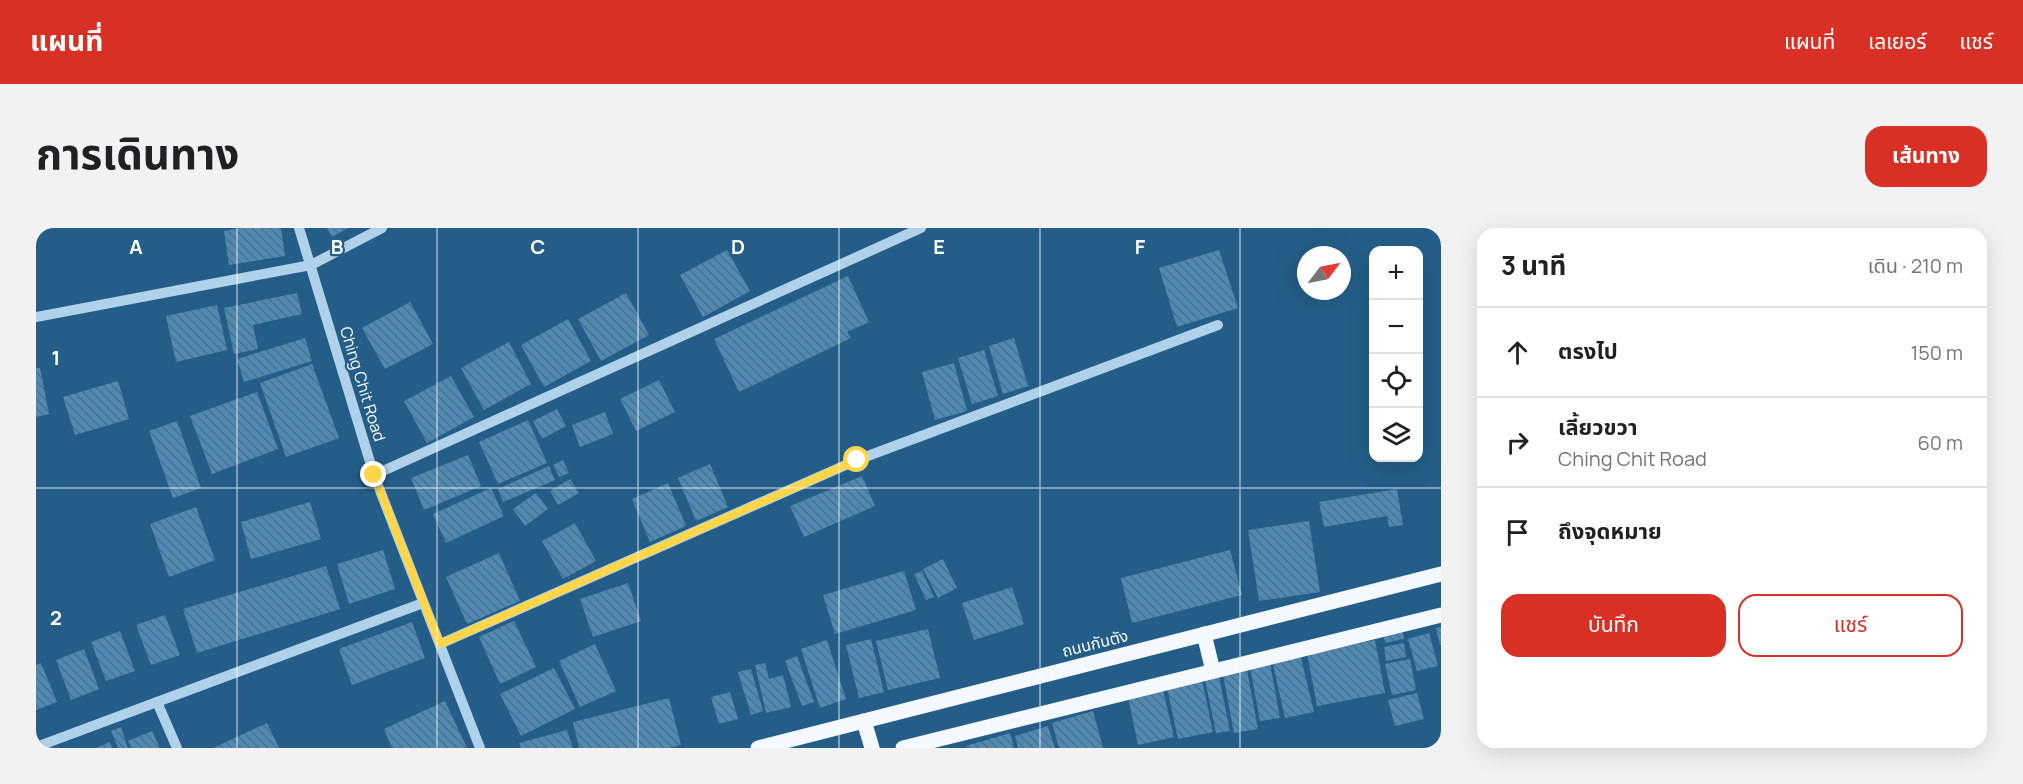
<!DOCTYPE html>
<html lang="th">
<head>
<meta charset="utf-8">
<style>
  :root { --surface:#fff; --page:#f2f2f2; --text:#202124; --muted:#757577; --line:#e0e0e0; --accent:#d93025 }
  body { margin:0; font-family:Manrope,"Noto Sans Thai",sans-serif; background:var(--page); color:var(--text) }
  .controls { position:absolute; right:18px; top:18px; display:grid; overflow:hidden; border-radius:12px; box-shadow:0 6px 24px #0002 }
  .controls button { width:54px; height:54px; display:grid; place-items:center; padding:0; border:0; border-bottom:2px solid var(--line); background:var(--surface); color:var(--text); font:30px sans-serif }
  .compass { position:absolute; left:1261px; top:18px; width:54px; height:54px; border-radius:50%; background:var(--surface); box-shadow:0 6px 24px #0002; rotate:58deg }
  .stop { position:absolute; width:18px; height:18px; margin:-14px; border:4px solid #ffd54a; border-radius:50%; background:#fff }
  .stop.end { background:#ffd54a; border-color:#fff; box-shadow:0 2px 6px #0008 }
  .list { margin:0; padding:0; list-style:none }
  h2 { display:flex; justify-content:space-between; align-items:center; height:78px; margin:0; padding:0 24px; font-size:26px }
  h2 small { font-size:20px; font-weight:400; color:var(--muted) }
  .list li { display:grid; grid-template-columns:39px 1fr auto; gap:18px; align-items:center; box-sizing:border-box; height:90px; padding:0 24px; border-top:2px solid var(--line) }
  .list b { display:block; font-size:22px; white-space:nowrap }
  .list p { margin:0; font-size:20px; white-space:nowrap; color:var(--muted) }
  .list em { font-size:20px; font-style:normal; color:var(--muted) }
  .actions { display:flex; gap:12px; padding:18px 24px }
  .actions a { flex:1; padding:14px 0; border:2px solid var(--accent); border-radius:18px; text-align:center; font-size:21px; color:var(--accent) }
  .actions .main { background:var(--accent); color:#fff }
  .icon { flex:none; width:33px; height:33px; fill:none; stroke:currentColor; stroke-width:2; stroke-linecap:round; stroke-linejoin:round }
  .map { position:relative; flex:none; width:1405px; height:520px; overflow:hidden; border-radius:18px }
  header { display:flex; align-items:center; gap:36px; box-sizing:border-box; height:84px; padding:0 30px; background:var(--accent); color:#fff }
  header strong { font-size:28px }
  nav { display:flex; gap:33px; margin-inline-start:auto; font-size:21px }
  .intro { display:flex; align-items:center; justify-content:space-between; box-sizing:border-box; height:144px; padding:0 36px }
  h1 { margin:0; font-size:42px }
  .button { padding:15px 27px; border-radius:18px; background:var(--accent); color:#fff; font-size:21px; font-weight:700 }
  main { display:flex; gap:36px; padding:0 36px }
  aside { flex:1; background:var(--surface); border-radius:18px; box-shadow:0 6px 24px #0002 }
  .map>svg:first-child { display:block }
</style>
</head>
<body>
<header>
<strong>แผนที่</strong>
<nav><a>แผนที่</a><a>เลเยอร์</a><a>แชร์</a></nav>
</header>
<div class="intro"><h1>การเดินทาง</h1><a class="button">เส้นทาง</a></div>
<main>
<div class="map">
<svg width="1405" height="520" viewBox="0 0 1405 520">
  <defs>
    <pattern id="building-back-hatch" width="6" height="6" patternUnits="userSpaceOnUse" patternTransform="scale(1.5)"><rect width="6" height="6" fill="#5089b2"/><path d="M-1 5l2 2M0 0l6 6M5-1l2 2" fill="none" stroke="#4e7189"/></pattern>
  </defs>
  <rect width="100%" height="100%" fill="#245e88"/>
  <g fill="url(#building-back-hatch)">
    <path d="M205 0H245L249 28 193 37 188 3Z"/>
    <path d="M291 0H312L296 9Z"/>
    <path d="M691 22 714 63 667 89 644 47Z"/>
    <path d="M1183 22 1202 80 1141 99 1123 40Z"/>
    <path d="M812 48 833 94 811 104 815 110 703 164 678 111Z"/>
    <path d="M261 65 266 86 217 97 222 121 198 126 188 80Z"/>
    <path d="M590 65 613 107 565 133 542 91Z"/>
    <path d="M374 74 397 116 349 141 326 100Z"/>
    <path d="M181 77 191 122 140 134 130 88Z"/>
    <path d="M532 91 555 133 508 159 485 117Z"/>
    <path d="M269 110 276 133 208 154 201 131Z"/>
    <path d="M978 110 992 158 967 166 953 118Z"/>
    <path d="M473 114 495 156 448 182 425 140Z"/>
    <path d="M948 122 962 168 936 176 922 130Z"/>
    <path d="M918 135 931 183 899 192 886 144Z"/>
    <path d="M276 136 303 210 250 229 224 155Z"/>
    <path d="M0 140H4L13 186 0 189Z"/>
    <path d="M415 148 438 189 391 215 368 173Z"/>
    <path d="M623 152 639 184 600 203 584 171Z"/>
    <path d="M82 153 93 191 39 207 27 169Z"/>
    <path d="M221 164 242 221 176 246 154 188Z"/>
    <path d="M521 181 530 198 506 211 497 193Z"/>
    <path d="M569 184 577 206 544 219 536 197Z"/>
    <path d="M492 192 511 235 462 256 443 214Z"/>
    <path d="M141 193 165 260 137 270 113 203Z"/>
    <path d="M432 227 445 258 388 282 375 250Z"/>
    <path d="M527 232 533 245 523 249 517 237Z"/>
    <path d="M674 236 692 279 660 293 642 250Z"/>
    <path d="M513 238 519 252 467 274 462 261Z"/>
    <path d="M826 248 839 278 768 309 754 278Z"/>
    <path d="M534 251 543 265 522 277 514 263Z"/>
    <path d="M632 255 650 298 614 314 596 271Z"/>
    <path d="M455 260 468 288 410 315 397 286Z"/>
    <path d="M1361 261 1367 297 1353 299 1351 288 1288 299 1283 274Z"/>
    <path d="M500 265 512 281 489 298 477 281Z"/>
    <path d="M274 274 285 311 215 331 205 294Z"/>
    <path d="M160 279 179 332 133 349 114 296Z"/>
    <path d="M1273 293 1284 364 1223 373 1212 302Z"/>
    <path d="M539 295 560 333 527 351 506 313Z"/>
    <path d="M347 322 359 361 313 376 301 336Z"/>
    <path d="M1194 322 1206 367 1096 395 1085 350Z"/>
    <path d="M463 325 484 373 431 396 410 349Z"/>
    <path d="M907 331 921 360 902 370 887 341Z"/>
    <path d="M290 338 304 381 161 425 147 381Z"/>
    <path d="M868 343 880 382 799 406 787 367Z"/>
    <path d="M886 343 898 369 890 372 878 346Z"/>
    <path d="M592 355 605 393 557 409 544 371Z"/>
    <path d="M976 359 988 396 938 412 926 375Z"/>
    <path d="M129 387 144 427 115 437 100 397Z"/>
    <path d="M478 393 500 439 464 456 443 409Z"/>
    <path d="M376 394 389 430 316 457 303 421Z"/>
    <path d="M1405 399V417H1404L1400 400Z"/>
    <path d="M892 401 904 450 852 462 840 413Z"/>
    <path d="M1366 401 1368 411 1349 415 1347 405Z"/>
    <path d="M84 403 99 443 70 453 55 414Z"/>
    <path d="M1393 405 1402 438 1381 443 1372 411Z"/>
    <path d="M835 411 848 464 823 470 810 417Z"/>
    <path d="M791 412 810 471 784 480 765 421Z"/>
    <path d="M1339 412 1349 465 1281 478 1271 425Z"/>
    <path d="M1368 415 1370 429 1350 433 1348 419Z"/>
    <path d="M559 416 580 463 544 479 523 433Z"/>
    <path d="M48 421 63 461 35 472 20 432Z"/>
    <path d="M1264 426 1278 484 1249 490 1236 432Z"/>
    <path d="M761 428 778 474 766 478 749 433Z"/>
    <path d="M1374 431 1380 462 1356 467 1349 436Z"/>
    <path d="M5 435 21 474 0 482V437Z"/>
    <path d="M729 435 733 451 747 447 755 479 730 485 719 437Z"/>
    <path d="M1234 435 1244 490 1224 493 1214 439Z"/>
    <path d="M518 440 539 481 485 508 464 466Z"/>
    <path d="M715 441 727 483 715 487 702 444Z"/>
    <path d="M1211 442 1222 501 1198 505 1187 447Z"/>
    <path d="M1183 449 1194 503 1180 505 1169 452Z"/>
    <path d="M1166 452 1177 504 1142 511 1131 460Z"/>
    <path d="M1127 462 1138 509 1102 517 1092 469Z"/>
    <path d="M694 464 702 491 683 496 675 469Z"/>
    <path d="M1381 465 1388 491 1359 498 1352 472Z"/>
    <path d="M633 470 645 517 633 520H543L537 494Z"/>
    <path d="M409 473 431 520H356L348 501Z"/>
    <path d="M1057 483 1067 520H1023L1016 495Z"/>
    <path d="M231 495 243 520H177Z"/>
    <path d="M1012 498 1019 520H982L979 508Z"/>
    <path d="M85 499 92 520H82L75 503Z"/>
    <path d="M531 502 537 520H485L483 515Z"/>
    <path d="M116 503 124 520H95L92 513Z"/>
    <path d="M974 505 978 520H931L930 518Z"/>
    <path d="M74 514 76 520H60Z"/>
  </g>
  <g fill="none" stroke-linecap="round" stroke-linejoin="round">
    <g stroke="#afd2ea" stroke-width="10">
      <path d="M263 0 338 247 444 520"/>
      <path d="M0 89 275 37 346 0"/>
      <path d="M338 247 885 0"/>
      <path d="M404 416 821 232 1182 97"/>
      <path d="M121 474 141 520"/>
      <path d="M0 519 387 375"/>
    </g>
    <g stroke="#f3f9fe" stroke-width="15">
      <path d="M1168 406 1177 443"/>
      <path d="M828 493 836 520"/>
      <path d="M722 520 1405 346"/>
      <path d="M867 520 1405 387"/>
    </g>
  </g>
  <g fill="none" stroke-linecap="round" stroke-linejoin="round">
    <path stroke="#ffd54a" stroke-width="8" d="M338 247 404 416 821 232"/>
  </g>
  <path fill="none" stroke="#fff" stroke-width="1.5" stroke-opacity="0.55" d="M201 0V520M401 0V520M602 0V520M803 0V520M1004 0V520M1204 0V520M0 260H1405"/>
  <g text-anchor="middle" stroke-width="4.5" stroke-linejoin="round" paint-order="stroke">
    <g font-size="16" fill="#fff" stroke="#245e88">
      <text transform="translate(327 156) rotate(73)" y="6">Ching Chit Road</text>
      <text transform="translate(1059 415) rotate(-14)" y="6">ถนนกันตัง</text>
    </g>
  </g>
  <g font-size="20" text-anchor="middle" font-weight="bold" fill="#fff" stroke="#245e88" stroke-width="4.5" stroke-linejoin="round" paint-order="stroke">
    <text x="100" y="26">A</text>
    <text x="301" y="26">B</text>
    <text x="502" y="26">C</text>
    <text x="702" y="26">D</text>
    <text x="903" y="26">E</text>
    <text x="1104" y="26">F</text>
    <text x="20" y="137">1</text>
    <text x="20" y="397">2</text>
  </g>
</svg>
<div class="controls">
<button>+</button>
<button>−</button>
<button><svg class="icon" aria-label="locate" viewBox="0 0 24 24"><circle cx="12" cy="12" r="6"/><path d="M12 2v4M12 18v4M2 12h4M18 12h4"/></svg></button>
<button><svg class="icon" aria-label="layers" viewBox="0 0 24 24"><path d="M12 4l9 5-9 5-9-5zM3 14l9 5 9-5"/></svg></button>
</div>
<svg class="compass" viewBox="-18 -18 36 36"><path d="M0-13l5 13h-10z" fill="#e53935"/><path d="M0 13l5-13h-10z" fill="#757577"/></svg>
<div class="stop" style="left:821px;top:232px"></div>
<div class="stop end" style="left:338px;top:247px"></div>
</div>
<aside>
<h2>3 นาที<small>เดิน · 210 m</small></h2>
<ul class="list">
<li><svg class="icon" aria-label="ahead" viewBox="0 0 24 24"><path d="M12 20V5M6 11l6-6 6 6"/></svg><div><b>ตรงไป</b></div><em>150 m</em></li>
<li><svg class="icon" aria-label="right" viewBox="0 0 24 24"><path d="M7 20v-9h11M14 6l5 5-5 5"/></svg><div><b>เลี้ยวขวา</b><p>Ching Chit Road</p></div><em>60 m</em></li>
<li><svg class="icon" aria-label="arrive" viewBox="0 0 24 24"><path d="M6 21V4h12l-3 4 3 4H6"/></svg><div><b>ถึงจุดหมาย</b></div></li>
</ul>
<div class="actions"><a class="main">บันทึก</a><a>แชร์</a></div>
</aside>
</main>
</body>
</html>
